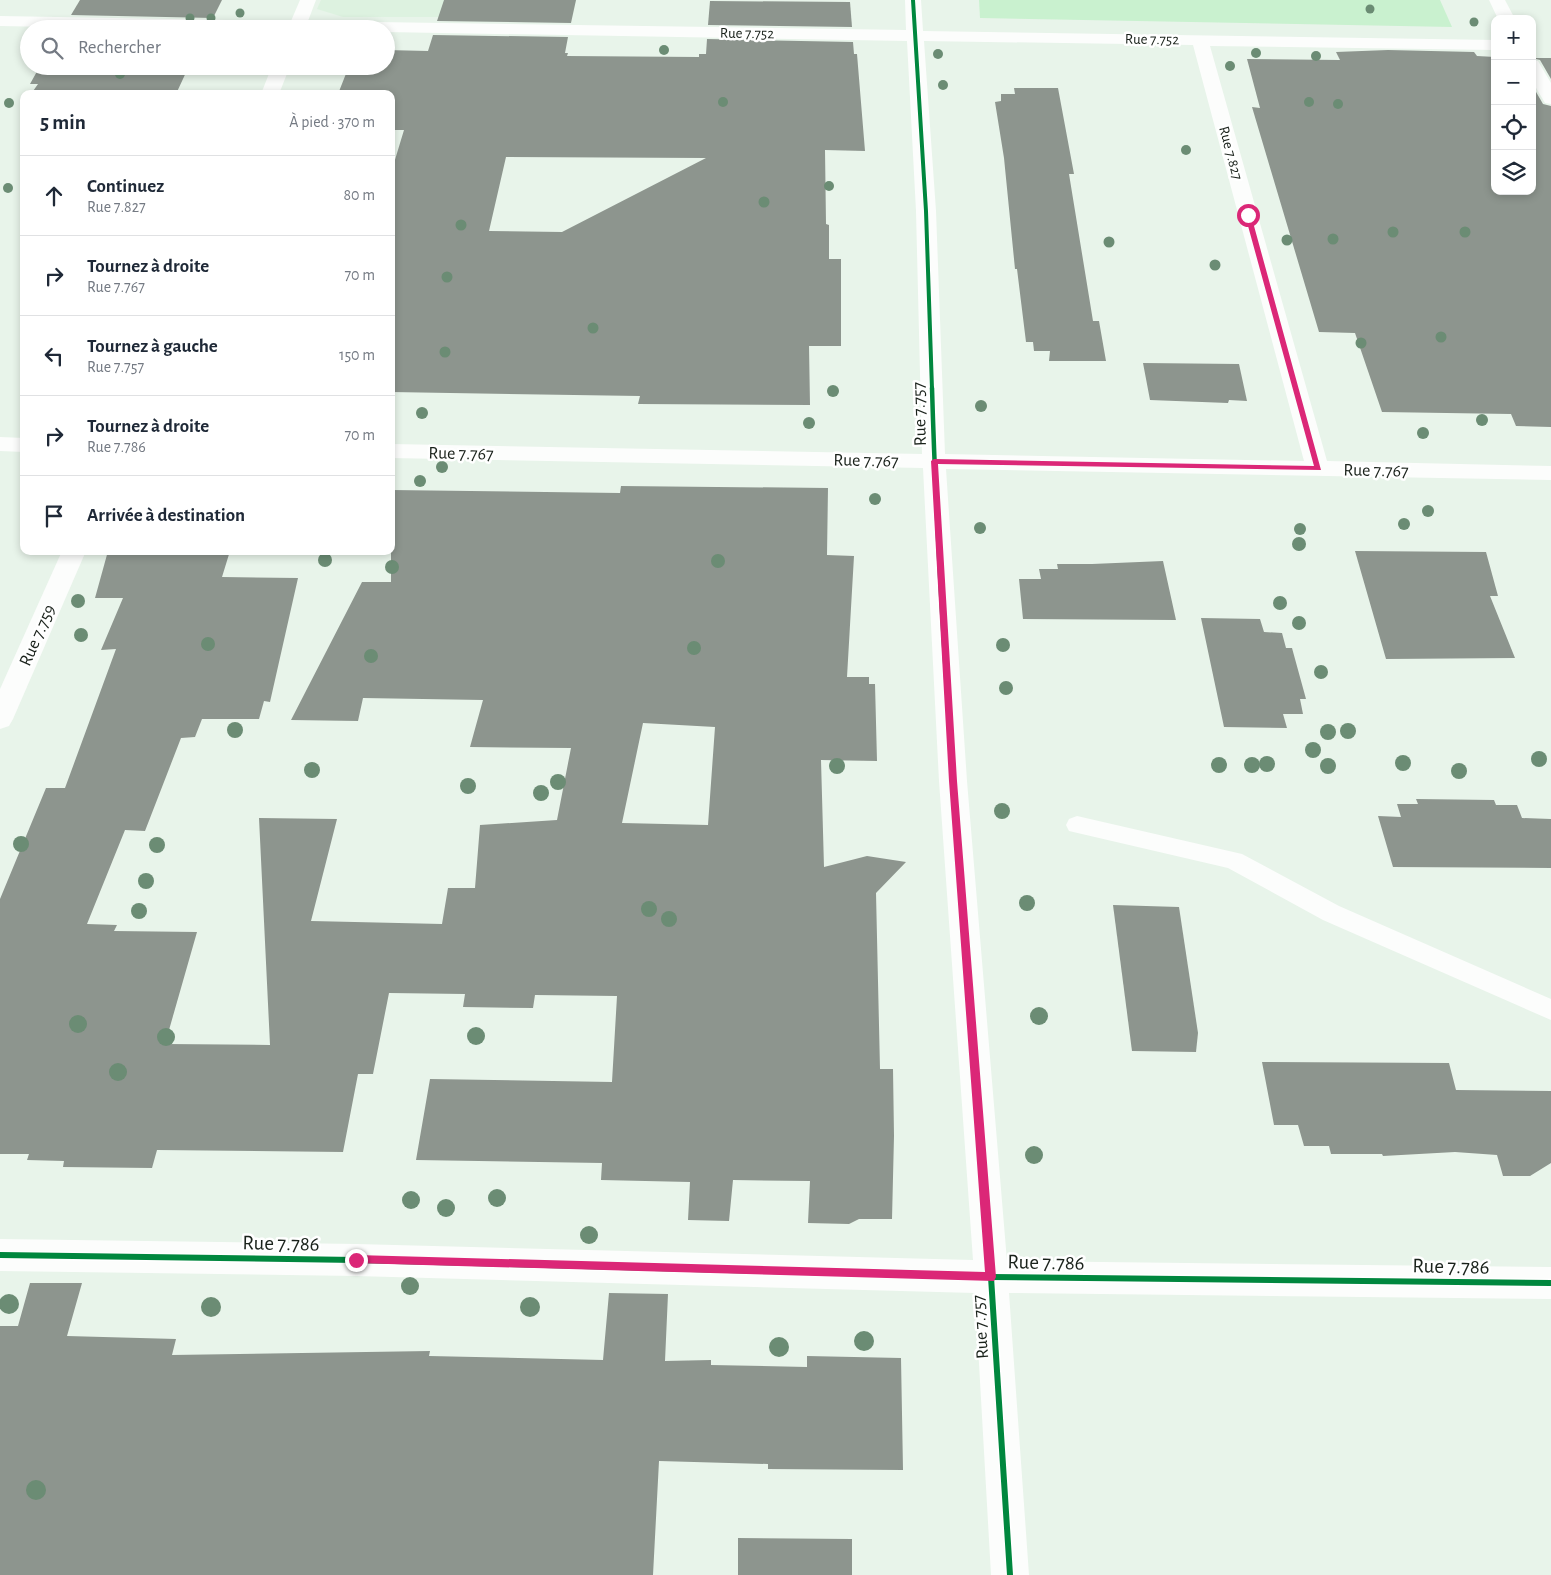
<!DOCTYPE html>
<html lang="fr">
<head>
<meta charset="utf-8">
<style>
  :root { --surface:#fff; --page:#f2f2f3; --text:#1f2937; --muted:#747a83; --line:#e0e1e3 }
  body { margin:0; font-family:"Alegreya Sans",sans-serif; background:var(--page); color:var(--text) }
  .controls { position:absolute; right:15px; top:15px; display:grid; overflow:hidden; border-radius:10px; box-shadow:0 2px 8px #0003 }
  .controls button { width:45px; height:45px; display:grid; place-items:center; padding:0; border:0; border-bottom:1px solid var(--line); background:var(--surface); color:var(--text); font:25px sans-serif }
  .stop { position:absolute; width:15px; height:15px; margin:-11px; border:4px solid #db2777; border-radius:50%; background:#fff }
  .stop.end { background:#db2777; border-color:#fff; box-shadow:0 1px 5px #0008 }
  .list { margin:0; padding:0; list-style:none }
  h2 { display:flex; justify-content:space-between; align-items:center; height:65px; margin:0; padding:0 20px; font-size:21px }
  h2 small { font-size:16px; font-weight:400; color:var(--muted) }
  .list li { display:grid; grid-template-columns:32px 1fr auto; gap:15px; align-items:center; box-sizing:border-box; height:80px; padding:0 20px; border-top:1px solid var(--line) }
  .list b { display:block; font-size:19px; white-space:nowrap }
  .list p { margin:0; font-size:16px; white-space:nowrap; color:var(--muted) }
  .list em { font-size:16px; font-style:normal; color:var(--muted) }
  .icon { flex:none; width:28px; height:28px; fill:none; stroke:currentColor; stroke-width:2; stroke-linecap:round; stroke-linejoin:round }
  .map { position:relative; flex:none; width:1551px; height:1575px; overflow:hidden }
  .search { position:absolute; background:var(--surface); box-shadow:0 2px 8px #0003; left:20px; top:20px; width:375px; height:55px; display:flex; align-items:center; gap:12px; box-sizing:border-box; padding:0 18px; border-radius:28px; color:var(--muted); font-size:19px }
  .panel { position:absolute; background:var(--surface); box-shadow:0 2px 8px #0003; left:20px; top:90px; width:375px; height:465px; border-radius:10px }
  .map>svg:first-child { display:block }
</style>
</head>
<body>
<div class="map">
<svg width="1551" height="1575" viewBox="0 0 1551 1575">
  <rect width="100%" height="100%" fill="#e8f4ea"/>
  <path fill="#ddf2e0" d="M321 0H576L572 17H343L317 9Z"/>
  <path fill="#c9f1cf" d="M979 0H1440L1452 27 980 18Z"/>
  <g fill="#8d958e" fill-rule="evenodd">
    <path d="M80 0H222L213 18 71 15Z"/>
    <path d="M444 0H576L571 23 437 21Z"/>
    <path d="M710 1 850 2 852 27 708 25Z"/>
    <path d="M433 35 568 37 565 53H568L567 56 699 57V54H706L707 39 853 42 854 54H857L865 151 825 150 826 224 829 225V259H841V346H809L810 405 638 404 640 396 391 392V173L404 130H391V94H338L349 66H386V50L428 51ZM506 157 706 158 562 232 489 231Z"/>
    <path d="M1388 50 1474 52 1477 56 1495 57V191H1532V85L1543 104 1551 106V427L1516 426 1511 414 1382 412 1355 333 1319 332 1252 107 1260 108 1247 59 1340 60 1336 52Z"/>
    <path d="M1532 58H1551V79L1540 60Z"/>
    <path d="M40 66H189L176 94H31L38 84H30Z"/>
    <path d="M1014 88H1058L1074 174H1069L1093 321H1099L1106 361H1049L1050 351H1034L1033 342H1026L1017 269H1015L1004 158 995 102 1001 101V94H1015Z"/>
    <path d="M1143 363 1239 364 1247 401 1229 400 1228 403 1150 400Z"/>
    <path d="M621 486 828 488 827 555 854 556 847 677H869V684H875L877 761 821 760 824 867 867 856 906 862 876 893 880 1069H893L894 1136 892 1219H859L849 1224 808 1223 810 1181 733 1180 729 1221 688 1220 690 1182 601 1180 602 1163 416 1160 430 1079 612 1082 617 996 535 995 533 1008 463 1007 465 994 389 993 373 1074H358L343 1152 157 1150 152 1168 63 1167 64 1161 27 1160 29 1154H0V899L46 788H65L116 649 101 650 123 598H95L108 551H230L222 577 298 578 270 702 264 701 259 719H202L195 737 181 738 145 831 125 830 87 924 117 925 114 931 197 932 165 1044 270 1045 259 818 337 819 311 921 442 924 448 888H475L480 825 557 820 571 748 470 747 483 700 363 698 358 721 291 720 362 582H391V490L620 493ZM643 723 715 727 708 825 622 823Z"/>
    <path d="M1355 551 1486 552 1498 596H1490L1515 658 1386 659Z"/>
    <path d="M1163 561 1176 620 1023 619 1019 579H1041L1039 569H1058L1057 564H1092Z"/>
    <path d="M1201 618 1260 619 1264 632 1282 633 1286 648H1292L1306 699H1300L1303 714H1283L1287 728 1224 727Z"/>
    <path d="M1416 799 1494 800 1496 805H1517L1522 818 1551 819V868L1393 867 1378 816 1401 817 1397 804H1418Z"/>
    <path d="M1113 905 1179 907 1198 1033 1196 1052 1132 1051Z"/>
    <path d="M1262 1062 1449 1063 1456 1090 1551 1091V1163L1530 1176H1503L1497 1155 1455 1152 1383 1156 1382 1154H1331L1329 1146H1304L1298 1125H1274Z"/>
    <path d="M30 1283H82L67 1336 176 1339 172 1355 430 1351 429 1356 603 1360 609 1293 668 1294 665 1361 711 1360V1365L807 1367V1356L901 1358 903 1470 768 1469V1464L659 1461 653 1575H0V1326H18Z"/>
    <path d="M738 1538 852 1539V1575H738Z"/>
  </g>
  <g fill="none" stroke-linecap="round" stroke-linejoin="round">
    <path fill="#fcfdfc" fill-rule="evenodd" d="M1077 816 1242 854 1339 906 1551 999V1020L1323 920 1228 868 1069 831 1066 825 1069 819Z"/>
    <g fill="#fcfdfc" fill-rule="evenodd">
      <path d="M300 0H316L308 21 906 30 905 0H921L923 31 1495 40V50L1210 46 1327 461 1551 466V480L946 469 967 781 1007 1261 1551 1267V1299L1009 1293 1029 1575H991L975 1293 356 1276 0 1271V1239L356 1244 973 1260 939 781 923 468 391 458V444L922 454 916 211 907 41 386 32V29H164L0 26V16L291 21ZM924 41 1193 45 1304 461 945 454 936 211Z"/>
      <path d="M1489 0H1505L1515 19H1498Z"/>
      <path d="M1532 60 1538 61 1551 83V104L1545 103 1532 81Z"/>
      <path d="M272 66H290L279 94H261Z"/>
      <path d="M0 437 24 438V452L0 451Z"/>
      <path d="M62 551H86L13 719 9 726 0 729V689Z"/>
    </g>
    <g stroke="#fff" stroke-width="5.5">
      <path id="cycleway-far2" d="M913 0 926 211 932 389"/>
    </g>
    <g stroke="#fff" stroke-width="8">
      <path id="cycleway-far1" d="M932 388C937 559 949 730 962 901"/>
    </g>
    <g stroke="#fff" stroke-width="9">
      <g id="cycleway">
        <path d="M962 900 991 1277 1010 1575"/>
        <path d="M0 1255 356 1260 991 1277 1551 1283"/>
      </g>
    </g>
    <use href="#cycleway-far2" stroke="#00873e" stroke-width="4"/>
    <use href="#cycleway-far1" stroke="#00873e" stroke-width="4.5"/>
    <use href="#cycleway" stroke="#00873e" stroke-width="6"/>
  </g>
  <g fill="#6b8c74">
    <circle cx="1370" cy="9" r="4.5"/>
    <circle cx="240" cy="13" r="4.5"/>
    <circle cx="190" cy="18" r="4.5"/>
    <circle cx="211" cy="18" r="4.5"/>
    <circle cx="1474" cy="22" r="4.5"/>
    <circle cx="664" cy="50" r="5"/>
    <circle cx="1256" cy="53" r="5"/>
    <circle cx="938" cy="54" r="5"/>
    <circle cx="1316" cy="56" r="5"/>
    <circle cx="1230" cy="66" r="5"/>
    <circle cx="120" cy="74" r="5"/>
    <circle cx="943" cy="85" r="5"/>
    <circle cx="723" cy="102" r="5"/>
    <circle cx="1309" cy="102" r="5"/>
    <circle cx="9" cy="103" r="5"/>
    <circle cx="1338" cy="104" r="5"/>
    <circle cx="1186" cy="150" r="5"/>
    <circle cx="829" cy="186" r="5"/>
    <circle cx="8" cy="188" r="5"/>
    <circle cx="764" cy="202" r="5.5"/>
    <circle cx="461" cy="225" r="5.5"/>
    <circle cx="1393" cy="232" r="5.5"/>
    <circle cx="1465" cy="232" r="5.5"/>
    <circle cx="1333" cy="239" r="5.5"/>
    <circle cx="1287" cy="240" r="5.5"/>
    <circle cx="1109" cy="242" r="5.5"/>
    <circle cx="1215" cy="265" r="5.5"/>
    <circle cx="447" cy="277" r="5.5"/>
    <circle cx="593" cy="328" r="5.5"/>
    <circle cx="1441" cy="337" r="5.5"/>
    <circle cx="1361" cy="343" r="5.5"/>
    <circle cx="445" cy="352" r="5.5"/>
    <circle cx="833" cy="391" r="6"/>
    <circle cx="981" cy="406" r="6"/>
    <circle cx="422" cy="413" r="6"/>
    <circle cx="1482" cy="420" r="6"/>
    <circle cx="809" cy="423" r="6"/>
    <circle cx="1423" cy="433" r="6"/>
    <circle cx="442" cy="467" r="6"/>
    <circle cx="420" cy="481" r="6"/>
    <circle cx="875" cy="499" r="6"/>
    <circle cx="1428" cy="511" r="6"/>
    <circle cx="1404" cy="524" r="6"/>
    <circle cx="980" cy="528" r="6"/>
    <circle cx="1300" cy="529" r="6"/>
    <circle cx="1299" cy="544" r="7"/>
    <circle cx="325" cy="560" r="7"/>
    <circle cx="718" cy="561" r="7"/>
    <circle cx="392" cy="567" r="7"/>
    <circle cx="78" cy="601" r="7"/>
    <circle cx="1280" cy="603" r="7"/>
    <circle cx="1299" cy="623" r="7"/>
    <circle cx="81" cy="635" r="7"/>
    <circle cx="208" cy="644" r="7"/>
    <circle cx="1003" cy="645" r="7"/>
    <circle cx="694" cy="648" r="7"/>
    <circle cx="371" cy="656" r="7"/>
    <circle cx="1321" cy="672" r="7"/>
    <circle cx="1006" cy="688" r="7"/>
    <circle cx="235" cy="730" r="8"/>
    <circle cx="1348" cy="731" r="8"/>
    <circle cx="1328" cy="732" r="8"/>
    <circle cx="1313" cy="750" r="8"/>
    <circle cx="1539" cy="759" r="8"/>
    <circle cx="1403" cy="763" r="8"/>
    <circle cx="1267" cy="764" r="8"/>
    <circle cx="1219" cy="765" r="8"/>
    <circle cx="1252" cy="765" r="8"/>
    <circle cx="837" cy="766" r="8"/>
    <circle cx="1328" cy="766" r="8"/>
    <circle cx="312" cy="770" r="8"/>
    <circle cx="1459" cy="771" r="8"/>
    <circle cx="558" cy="782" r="8"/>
    <circle cx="468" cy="786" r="8"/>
    <circle cx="541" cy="793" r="8"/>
    <circle cx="1002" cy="811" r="8"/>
    <circle cx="21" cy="844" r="8"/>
    <circle cx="157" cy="845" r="8"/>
    <circle cx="146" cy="881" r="8"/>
    <circle cx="1027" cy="903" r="8"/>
    <circle cx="649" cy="909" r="8"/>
    <circle cx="139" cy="911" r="8"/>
    <circle cx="669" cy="919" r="8"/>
    <circle cx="1039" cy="1016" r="9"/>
    <circle cx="78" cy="1024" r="9"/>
    <circle cx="476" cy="1036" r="9"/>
    <circle cx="166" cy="1037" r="9"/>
    <circle cx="118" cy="1072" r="9"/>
    <circle cx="1034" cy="1155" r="9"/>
    <circle cx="497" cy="1198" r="9"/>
    <circle cx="411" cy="1200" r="9"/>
    <circle cx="446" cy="1208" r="9"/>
    <circle cx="589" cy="1235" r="9"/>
    <circle cx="410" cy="1286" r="9"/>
    <circle cx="9" cy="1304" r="10"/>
    <circle cx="211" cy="1307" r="10"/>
    <circle cx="530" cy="1307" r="10"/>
    <circle cx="864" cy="1341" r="10"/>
    <circle cx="779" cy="1347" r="10"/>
    <circle cx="36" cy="1490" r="10"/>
  </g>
  <path fill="#db2777" d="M1248 213 1251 215 1321 470 938 464 957 781 996 1277 994 1281 353 1263 351 1260 356 1255 985 1272 949 781 931 461 934 459 1314 466 1245 215Z"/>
  <g text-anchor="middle" stroke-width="5" stroke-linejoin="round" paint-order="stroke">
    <g font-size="15" fill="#1a221b" stroke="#fff">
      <text transform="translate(747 33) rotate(1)" y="5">Rue 7.752</text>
      <text transform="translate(1152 39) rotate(1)" y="5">Rue 7.752</text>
      <text transform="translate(1231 153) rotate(75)" y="5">Rue 7.827</text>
    </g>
    <g font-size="18" fill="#1a221b" stroke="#fff">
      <text transform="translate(919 414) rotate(-92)" y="6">Rue 7.757</text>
      <text transform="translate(461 453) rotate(1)" y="6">Rue 7.767</text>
      <text transform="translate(866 460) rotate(1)" y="6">Rue 7.767</text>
      <text transform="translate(1376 470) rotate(1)" y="6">Rue 7.767</text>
      <text transform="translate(37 635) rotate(-66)" y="6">Rue 7.759</text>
      <text transform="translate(980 1327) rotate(-94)" y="6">Rue 7.757</text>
    </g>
    <g font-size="21" fill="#1a221b" stroke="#fff">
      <text transform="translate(281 1243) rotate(1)" y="7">Rue 7.786</text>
      <text transform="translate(1046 1262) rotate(1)" y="7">Rue 7.786</text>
      <text transform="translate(1451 1266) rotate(1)" y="7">Rue 7.786</text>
    </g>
  </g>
</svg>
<div class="controls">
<button>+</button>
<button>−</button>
<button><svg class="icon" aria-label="locate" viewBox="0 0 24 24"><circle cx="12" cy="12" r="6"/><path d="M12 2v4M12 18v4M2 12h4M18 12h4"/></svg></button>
<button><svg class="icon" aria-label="layers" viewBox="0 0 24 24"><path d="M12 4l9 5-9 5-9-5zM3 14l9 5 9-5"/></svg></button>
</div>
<div class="stop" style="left:1248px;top:215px"></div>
<div class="stop end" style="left:356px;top:1260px"></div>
<div class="search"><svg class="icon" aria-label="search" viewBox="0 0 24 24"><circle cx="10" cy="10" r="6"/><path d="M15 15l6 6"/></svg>Rechercher</div>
<section class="panel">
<h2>5 min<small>À pied · 370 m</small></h2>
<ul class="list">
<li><svg class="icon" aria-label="ahead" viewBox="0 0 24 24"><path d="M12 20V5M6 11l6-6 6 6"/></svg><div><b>Continuez</b><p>Rue 7.827</p></div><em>80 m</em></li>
<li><svg class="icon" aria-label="right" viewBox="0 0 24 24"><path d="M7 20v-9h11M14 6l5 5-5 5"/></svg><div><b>Tournez à droite</b><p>Rue 7.767</p></div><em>70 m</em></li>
<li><svg class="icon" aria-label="left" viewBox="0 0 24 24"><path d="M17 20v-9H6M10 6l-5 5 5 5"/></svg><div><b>Tournez à gauche</b><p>Rue 7.757</p></div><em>150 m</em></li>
<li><svg class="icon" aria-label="right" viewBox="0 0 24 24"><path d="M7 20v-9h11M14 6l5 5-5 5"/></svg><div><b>Tournez à droite</b><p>Rue 7.786</p></div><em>70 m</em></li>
<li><svg class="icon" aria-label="arrive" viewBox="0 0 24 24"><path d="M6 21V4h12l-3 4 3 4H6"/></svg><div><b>Arrivée à destination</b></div></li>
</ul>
</section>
</div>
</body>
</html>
